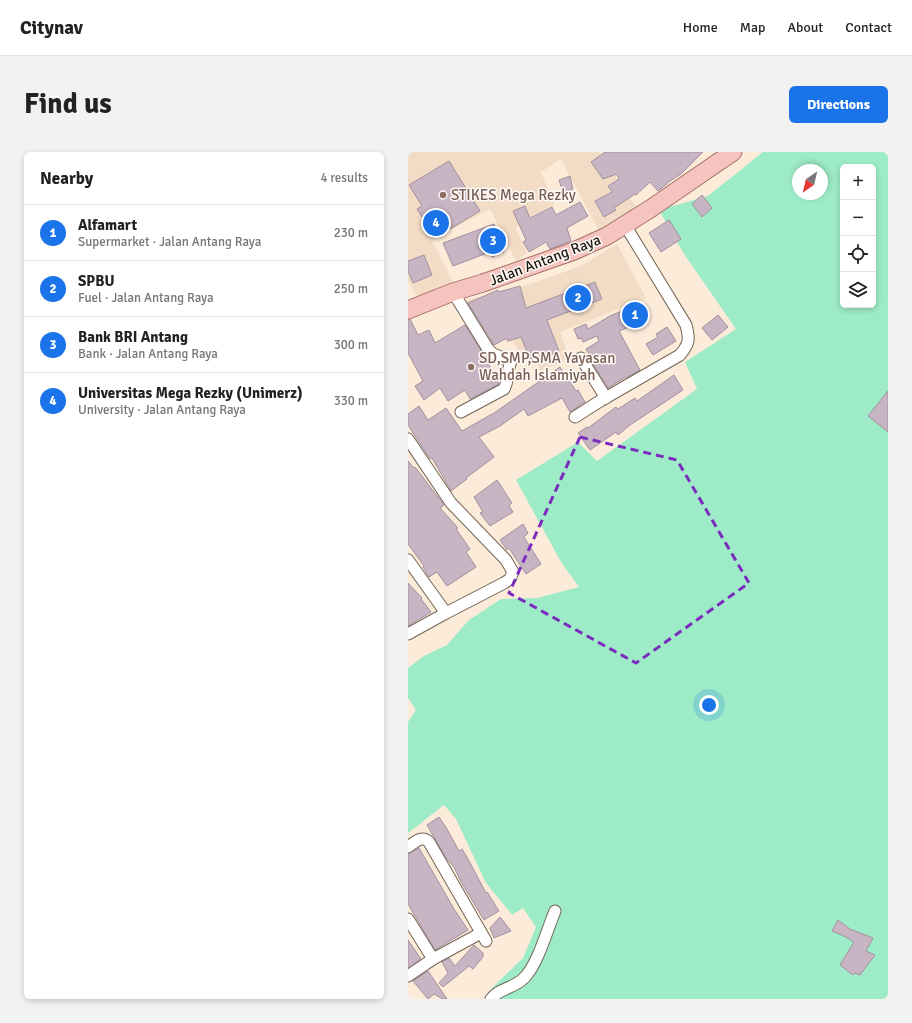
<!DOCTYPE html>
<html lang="en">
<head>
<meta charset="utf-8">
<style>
  :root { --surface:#fff; --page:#f2f2f2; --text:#222; --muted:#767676; --line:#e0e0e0; --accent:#1a73e8 }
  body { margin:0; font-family:Signika,sans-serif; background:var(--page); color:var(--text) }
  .controls { position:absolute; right:12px; top:12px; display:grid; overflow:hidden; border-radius:6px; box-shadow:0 2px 6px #0003 }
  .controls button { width:36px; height:36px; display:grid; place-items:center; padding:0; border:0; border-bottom:1px solid var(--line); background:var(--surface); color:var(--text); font:20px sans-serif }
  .compass { position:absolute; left:384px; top:12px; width:36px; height:36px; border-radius:50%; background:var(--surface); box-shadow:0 2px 6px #0003; rotate:214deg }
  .you { position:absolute; left:301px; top:553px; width:14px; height:14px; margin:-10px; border:3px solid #fff; border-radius:50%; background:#1a73e8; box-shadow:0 0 0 6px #1a73e833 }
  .badge { display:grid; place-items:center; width:26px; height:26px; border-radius:50%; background:var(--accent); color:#fff; font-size:13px; font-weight:700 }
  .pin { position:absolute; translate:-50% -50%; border:2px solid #fff; box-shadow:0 1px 4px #0006 }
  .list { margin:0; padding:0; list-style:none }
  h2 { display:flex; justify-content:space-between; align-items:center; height:52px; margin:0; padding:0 16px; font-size:17px }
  h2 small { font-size:13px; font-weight:400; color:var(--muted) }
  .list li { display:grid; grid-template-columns:26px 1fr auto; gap:12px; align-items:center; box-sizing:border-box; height:56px; padding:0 16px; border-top:1px solid var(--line) }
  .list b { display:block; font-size:15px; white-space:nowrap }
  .list p { margin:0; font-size:13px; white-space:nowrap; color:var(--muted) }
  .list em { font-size:13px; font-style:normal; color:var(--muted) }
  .icon { flex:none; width:22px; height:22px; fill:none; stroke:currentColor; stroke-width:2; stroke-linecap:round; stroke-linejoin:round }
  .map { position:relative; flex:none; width:480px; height:847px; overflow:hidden; border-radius:6px }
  header { display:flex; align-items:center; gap:24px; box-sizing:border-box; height:56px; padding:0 20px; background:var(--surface); border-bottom:1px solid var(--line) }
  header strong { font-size:19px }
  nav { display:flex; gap:22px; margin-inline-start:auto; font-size:14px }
  .intro { display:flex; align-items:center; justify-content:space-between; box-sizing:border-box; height:96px; padding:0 24px }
  h1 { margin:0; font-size:28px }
  .button { padding:10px 18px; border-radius:6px; background:var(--accent); color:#fff; font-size:14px; font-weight:700 }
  main { display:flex; gap:24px; padding:0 24px }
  aside { flex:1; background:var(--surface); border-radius:6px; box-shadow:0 2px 6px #0003 }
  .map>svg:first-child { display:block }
</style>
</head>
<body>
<header>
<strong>Citynav</strong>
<nav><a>Home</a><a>Map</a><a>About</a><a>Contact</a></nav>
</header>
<div class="intro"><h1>Find us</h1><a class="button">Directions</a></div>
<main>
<aside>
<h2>Nearby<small>4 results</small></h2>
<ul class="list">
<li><span class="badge">1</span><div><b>Alfamart</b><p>Supermarket · Jalan Antang Raya</p></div><em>230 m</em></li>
<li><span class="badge">2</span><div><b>SPBU</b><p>Fuel · Jalan Antang Raya</p></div><em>250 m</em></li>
<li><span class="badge">3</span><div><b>Bank BRI Antang</b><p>Bank · Jalan Antang Raya</p></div><em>300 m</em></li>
<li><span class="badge">4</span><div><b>Universitas Mega Rezky (Unimerz)</b><p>University · Jalan Antang Raya</p></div><em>330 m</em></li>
</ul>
</aside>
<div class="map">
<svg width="480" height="847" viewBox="0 0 480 847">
  <rect width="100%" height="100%" fill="#fcebd9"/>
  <g fill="#f3dcc5">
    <path d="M0 0H191L232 60 193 83 153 7 133 20 146 53 119 66 108 76 119 101 108 109 82 57 24 88 46 132 12 148 0 129Z"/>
    <path d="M209 92 238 146 152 180 161 206 132 220 124 196 112 203 105 189 98 190 87 172 71 181 56 149 122 132 173 114Z"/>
  </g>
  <path fill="#9eebc7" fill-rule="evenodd" d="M355 0H480V246L476 244 480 247V847H93L83 837 115 806 128 775 115 756 104 763 78 731 48 667 36 653 0 681V570L8 558 0 546V516L16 504 39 493 61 468 93 447 129 446 171 435 153 410 108 328 170 290 189 309 289 237 277 210 328 177 276 102 251 58 300 44ZM435 15H465V153H435ZM390 18H414V42H390Z"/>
  <g fill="#c8b5c4" stroke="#a3909e">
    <path d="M197 0H295L273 22 259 31V32L250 39 242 30 228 43 227 42 206 56 208 58 196 65 187 49 204 40 200 34 211 27 209 22 195 27 183 10Z"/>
    <path d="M41 9 72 59 32 83 21 65 16 68 9 57 14 54 1 33Z"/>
    <path d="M162 24 165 37 155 40 151 28Z"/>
    <path d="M294 43 304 56 294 65 284 52Z"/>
    <path d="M172 50 180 64 159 76 163 89 142 97 138 90 121 100 115 90 118 88 105 59 117 54 122 66 144 55 148 63Z"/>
    <path d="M261 68 273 87 253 100 241 81Z"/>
    <path d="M86 72 96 100 84 105 82 100 45 114 35 91Z"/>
    <path d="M16 103 24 123 5 131 0 119V109Z"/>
    <path d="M187 130 194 147 139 168 151 199 137 205 136 202 122 207 113 185 100 189 99 186 86 193 60 151 90 138 91 140 112 134 118 156Z"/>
    <path d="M234 151 241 167 211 179 232 218 218 226V225L200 236 183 209 184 208 178 197 191 189 189 184 175 190 173 186 170 187 166 177 178 172 180 177 202 164Z"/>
    <path d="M310 163 320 175 304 188 294 176Z"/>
    <path d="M2 167 10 183 21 178 27 191 57 173 74 200 91 232 62 247 57 238 40 249 32 236 16 248 7 234 15 229 0 201V168Z"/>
    <path d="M259 175 268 189 245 203 238 192 250 185 248 182Z"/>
    <path d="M152 215 168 239 170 238 177 250 162 260 154 246 120 264 116 257 92 274 71 285 86 305 58 326 59 327 43 339 24 306 22 307 0 273V262L11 254 20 268 38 256 54 279 86 261Z"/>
    <path d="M266 223 275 238 222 273 210 283 208 280 182 298 170 281 179 275 180 276 208 255 210 257 227 246 229 249Z"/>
    <path d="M480 239V280L460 264Z"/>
    <path d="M0 309 6 316 7 315 36 353 32 356 50 376 48 377 62 397 58 400 68 415 39 434 29 420 21 425 15 415 16 414 0 392Z"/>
    <path d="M89 328 104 351 101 354 105 360 82 374 72 361 75 360 66 345Z"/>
    <path d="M115 372 120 381 116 385 133 412 118 422 101 396 99 398 92 388Z"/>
    <path d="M0 431 14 446 13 447 23 460 0 474Z"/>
    <path d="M31 665 39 677 51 699 54 697 60 707 78 741 79 740 91 759 76 768 53 730 46 715 38 706 19 673Z"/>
    <path d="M11 696 46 757 60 778 27 798 0 752V702Z"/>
    <path d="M92 765 103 779 86 786 82 776Z"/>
    <path d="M430 768 442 777 465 786 458 799 467 803 452 823 447 821 445 823 432 813 446 790 434 783 424 779Z"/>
    <path d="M0 788 13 807 0 816Z"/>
    <path d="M66 793 75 801V805L65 817 61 814 35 835 31 831 40 821 34 810 41 806 47 814Z"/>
    <path d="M20 819 39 847H35L26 842 20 847 5 829Z"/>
  </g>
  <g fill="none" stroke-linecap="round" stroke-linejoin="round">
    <g stroke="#736454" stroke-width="13">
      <g id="minor">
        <path d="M45 140 80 197 85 202 103 209C99 218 101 228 96 237L53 260"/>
        <path d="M173 206 198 246"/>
        <path d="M167 265 192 249 272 203C281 192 282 188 278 173L217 73"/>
        <path d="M0 287 43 351 98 408 105 420 102 427 96 431 38 461 0 408"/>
        <path d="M0 482 38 461"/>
        <path d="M0 695C7 690 14 683 21 690L78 789"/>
        <path d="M0 767 25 807"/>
        <path d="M0 824 25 807 73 781"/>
        <path d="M83 847C91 836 107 836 116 826 130 812 139 778 147 759"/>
      </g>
    </g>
    <g stroke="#a66f66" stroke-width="19">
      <path id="primary" d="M0 158 45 140 75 131 166 99 199 84 242 57 325 0"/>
    </g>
    <use href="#minor" stroke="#fff" stroke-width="11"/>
    <use href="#primary" stroke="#f5c4bf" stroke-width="17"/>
  </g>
  <path fill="none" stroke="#7b2cbf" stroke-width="3" stroke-dasharray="8 5" stroke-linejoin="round" d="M172 285 269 308 341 431 228 511 101 441Z"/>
  <g fill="#8d6e63" stroke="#fefaf7" stroke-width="1.5">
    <circle cx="35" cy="43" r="4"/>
    <circle cx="63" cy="215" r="4"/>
  </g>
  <g text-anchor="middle" stroke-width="3" stroke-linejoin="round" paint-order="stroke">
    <g font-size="15" fill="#785e54" stroke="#fefaf7" text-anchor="start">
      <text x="43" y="48">STIKES Mega Rezky</text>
      <text x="71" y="211">SD,SMP,SMA Yayasan<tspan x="71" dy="17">Wahdah Islamiyah</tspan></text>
    </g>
    <g font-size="15" fill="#1f1912" stroke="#fefaf7">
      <text transform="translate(137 108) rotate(-21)" y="5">Jalan Antang Raya</text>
    </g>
  </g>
</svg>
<div class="controls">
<button>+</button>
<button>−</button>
<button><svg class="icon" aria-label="locate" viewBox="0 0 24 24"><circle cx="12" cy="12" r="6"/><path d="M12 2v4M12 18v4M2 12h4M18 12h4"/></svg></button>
<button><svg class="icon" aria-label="layers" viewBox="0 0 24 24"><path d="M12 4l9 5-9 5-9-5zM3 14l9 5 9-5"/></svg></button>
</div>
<svg class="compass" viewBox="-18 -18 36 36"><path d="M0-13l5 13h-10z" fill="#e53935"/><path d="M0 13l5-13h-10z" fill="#767676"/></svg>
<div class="you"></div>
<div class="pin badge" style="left:227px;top:163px">1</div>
<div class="pin badge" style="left:170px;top:146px">2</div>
<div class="pin badge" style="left:85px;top:89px">3</div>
<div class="pin badge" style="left:28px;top:71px">4</div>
</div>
</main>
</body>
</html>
